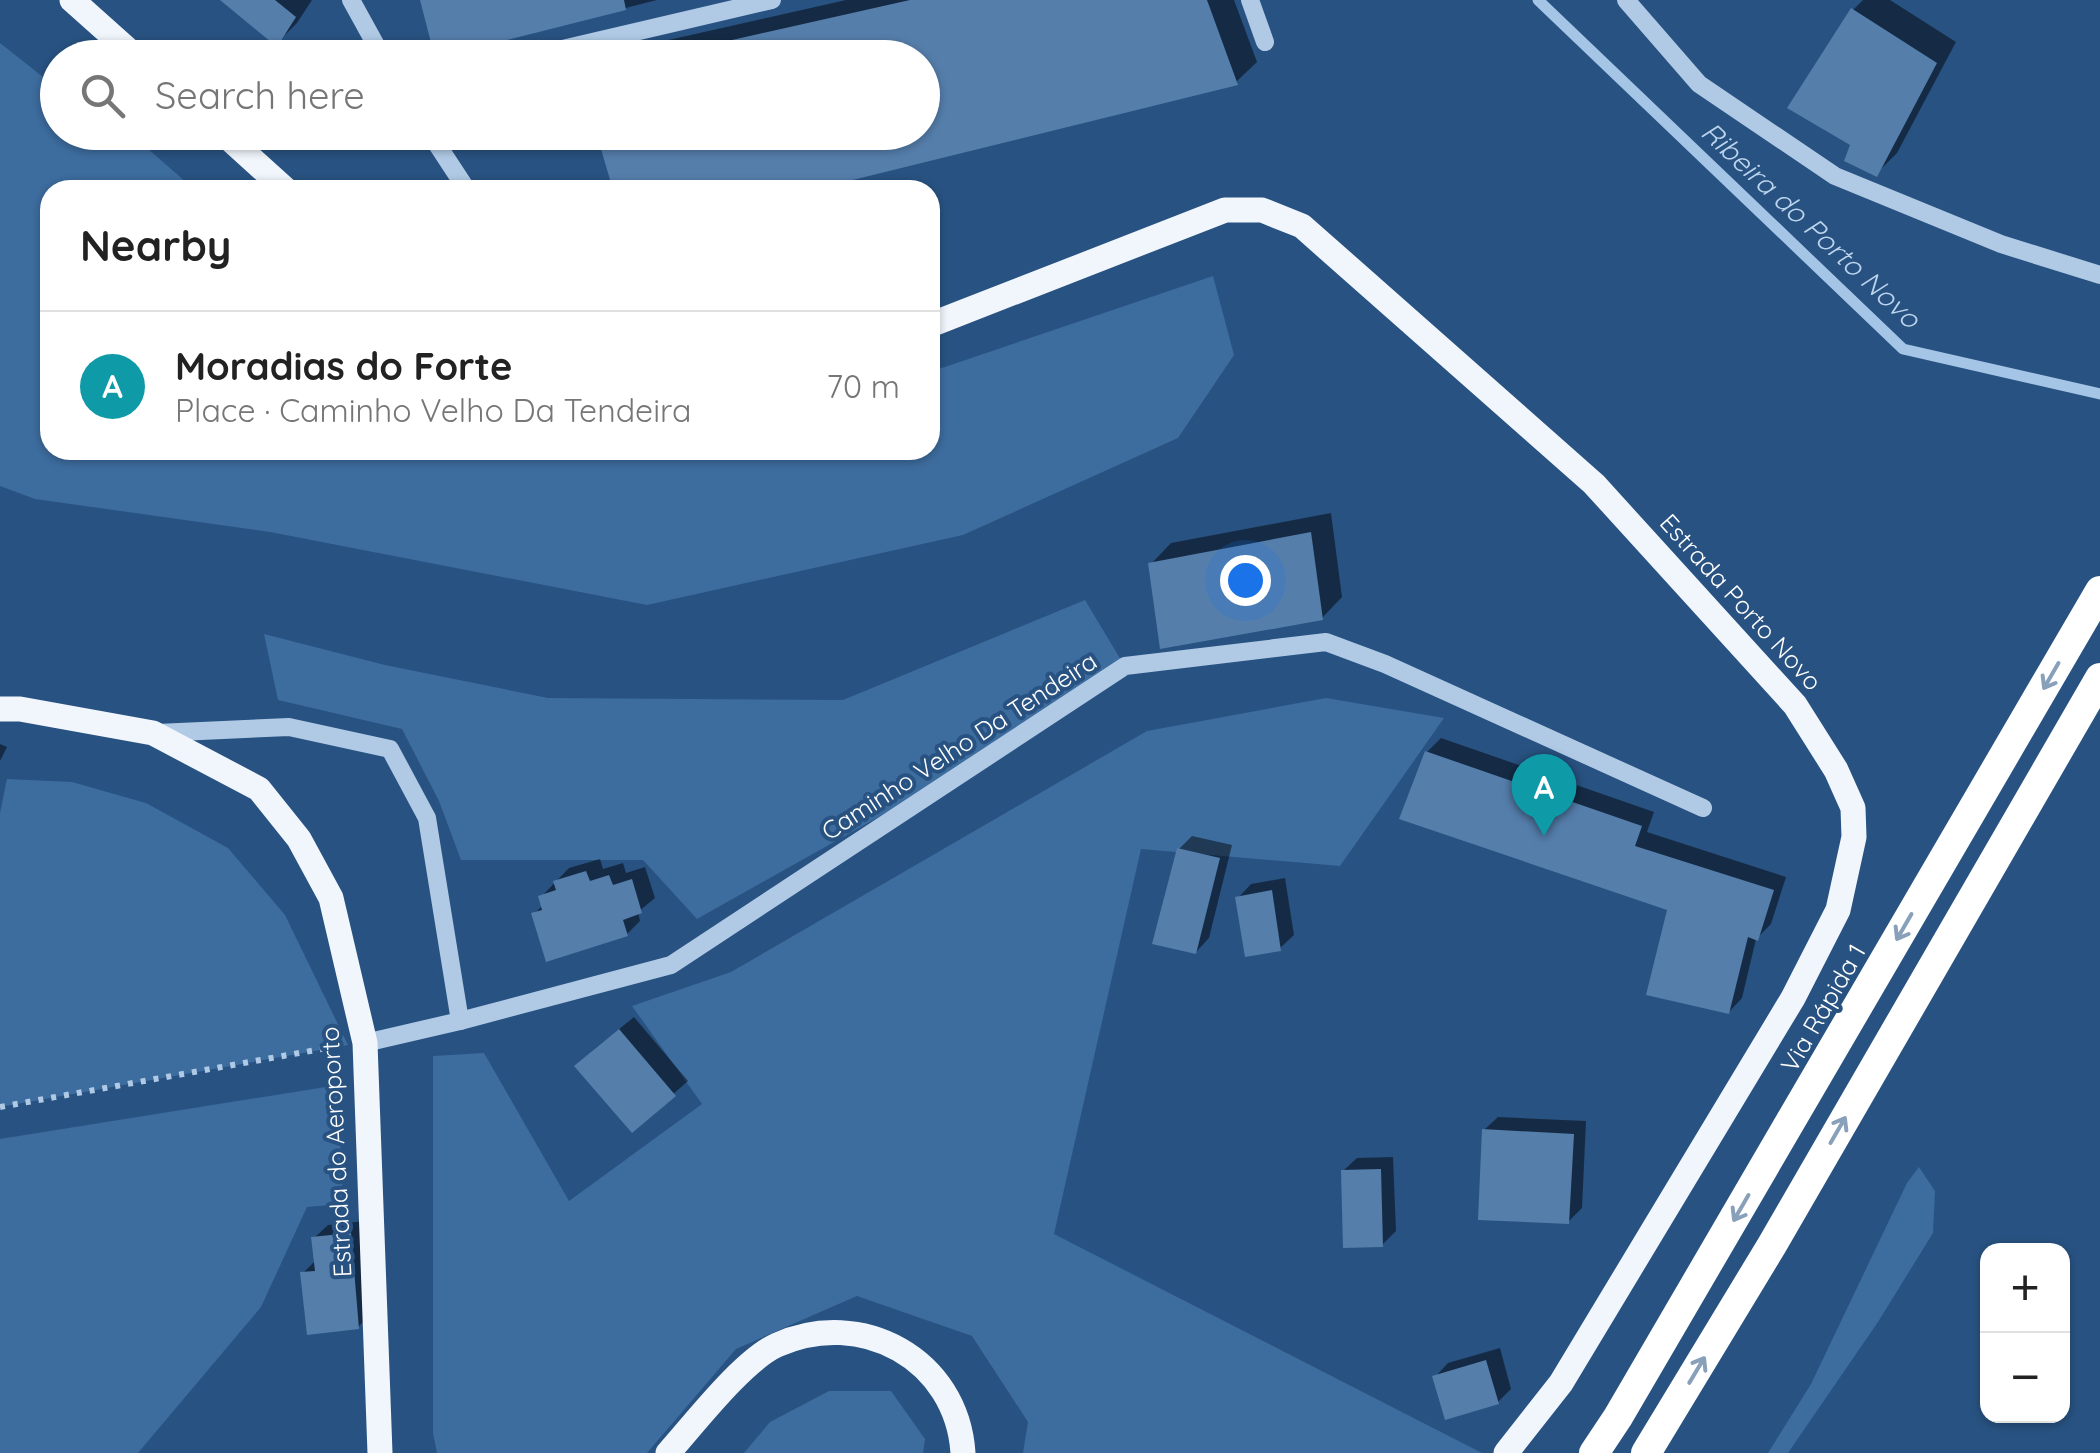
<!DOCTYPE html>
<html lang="en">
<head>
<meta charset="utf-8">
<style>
  :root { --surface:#fff; --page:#f2f2f2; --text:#222; --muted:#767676; --line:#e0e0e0; --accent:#0b8043 }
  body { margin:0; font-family:Quicksand,sans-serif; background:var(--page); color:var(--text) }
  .controls { position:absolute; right:30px; bottom:30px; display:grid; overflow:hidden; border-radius:20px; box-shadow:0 2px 8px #0004 }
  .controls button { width:90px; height:90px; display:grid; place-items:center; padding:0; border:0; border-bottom:2px solid var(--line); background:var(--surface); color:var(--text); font:50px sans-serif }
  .you { position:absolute; left:1245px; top:580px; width:35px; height:35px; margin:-25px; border:8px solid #fff; border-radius:50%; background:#1a73e8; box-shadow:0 0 0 15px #1a73e833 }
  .badge { display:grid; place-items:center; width:65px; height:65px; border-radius:50%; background:var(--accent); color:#fff; font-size:32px; font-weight:700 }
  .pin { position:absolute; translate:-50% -82px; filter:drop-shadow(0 2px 5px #0008) }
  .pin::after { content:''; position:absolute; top:52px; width:35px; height:30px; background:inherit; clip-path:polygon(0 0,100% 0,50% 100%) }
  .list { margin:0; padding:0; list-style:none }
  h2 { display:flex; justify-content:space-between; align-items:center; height:130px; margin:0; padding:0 40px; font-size:42px }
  h2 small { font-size:32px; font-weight:400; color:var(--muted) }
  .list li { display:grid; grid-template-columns:65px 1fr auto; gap:30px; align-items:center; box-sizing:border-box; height:150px; padding:0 40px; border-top:2px solid var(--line) }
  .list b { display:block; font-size:38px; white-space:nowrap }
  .list p { margin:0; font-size:32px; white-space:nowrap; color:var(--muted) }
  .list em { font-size:32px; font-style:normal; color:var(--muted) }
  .icon { flex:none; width:55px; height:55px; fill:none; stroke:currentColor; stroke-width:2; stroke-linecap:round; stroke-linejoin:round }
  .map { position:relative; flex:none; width:2100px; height:1453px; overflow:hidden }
  .search { position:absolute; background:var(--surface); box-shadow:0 2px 8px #0004; left:40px; top:40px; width:900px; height:110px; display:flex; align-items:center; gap:25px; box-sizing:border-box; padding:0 35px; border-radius:55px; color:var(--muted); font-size:38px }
  .panel { position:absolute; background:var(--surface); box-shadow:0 2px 8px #0004; left:40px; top:180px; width:900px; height:280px; border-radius:30px }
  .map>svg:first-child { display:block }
</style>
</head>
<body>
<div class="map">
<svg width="2100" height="1453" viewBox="0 0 2100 1453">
  <rect width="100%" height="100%" fill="#285281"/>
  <g fill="#3d6c9e">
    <path d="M0 43 57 88 58 132 130 133 195 190H50V450H930V372L1213 276 1234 355 1178 438 963 535 647 605 270 532 35 499 0 486Z"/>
    <path d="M1085 600 1121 660 916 796 697 919 643 860H461L439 801 402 729 278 700 264 634 385 665 548 698 843 700Z"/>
    <path d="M1326 698 1444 718 1340 866 1141 849 1054 1234 1482 1453H1023L1028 1422 972 1336 857 1296 736 1349 647 1453H437L433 1433V1056L484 1053 569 1201 702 1104 632 1006 731 972 1147 731Z"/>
    <path d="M7 779 72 782 146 803 228 848 285 915 348 1045 0 1107V813Z"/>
    <path d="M338 1085 343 1204 307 1207 261 1307 138 1453H0V1139Z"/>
    <path d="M1919 1167 1935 1191 1933 1233 1878 1322 1788 1453H1768L1811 1384 1907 1183Z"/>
    <path d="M829 1391H891L925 1439 923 1453H744L770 1422Z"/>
  </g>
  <g fill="#0007">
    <path d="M224 0H312L297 23 277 43Z"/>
    <path d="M423 0H657L437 56Z"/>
    <path d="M846 0H1234L1257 62 1236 82 802 190H615L922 132V58H599L602 55Z"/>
    <path d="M1863 0H1890L1956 42 1897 153 1876 174 1854 143 1853 10Z"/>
    <path d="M1331 513 1342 597 1322 618 1151 564 1171 543Z"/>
    <path d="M1441 738 1654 812 1647 832 1786 877 1771 924 1756 939 1742 998 1729 1012 1670 908 1427 752Z"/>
    <path d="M0 744 7 747 0 761Z"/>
    <path d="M1192 836 1232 845 1209 938 1196 952 1179 849Z"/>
    <path d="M600 859 603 869 623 863 626 873 645 867 655 898 638 912 640 921 627 934 534 914 543 905 541 897 569 868Z"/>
    <path d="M1285 878 1294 935 1280 948 1238 898 1251 884Z"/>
    <path d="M634 1017 688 1081 632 1130 591 1052Z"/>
    <path d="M1498 1117 1586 1121 1582 1208 1568 1222 1484 1130Z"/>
    <path d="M1393 1157 1396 1231 1382 1245 1343 1171 1357 1158Z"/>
    <path d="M364 1221 372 1313 358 1327 303 1273 316 1260 314 1238 328 1225Z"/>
    <path d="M1500 1348 1511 1389 1498 1402 1435 1377 1448 1363Z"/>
  </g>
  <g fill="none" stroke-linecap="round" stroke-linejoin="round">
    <path stroke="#a5c5e6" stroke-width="11" d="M1538 0 1903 349 2100 394"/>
  </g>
  <g fill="#557eab">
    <path d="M220 0H275L296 17 277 47Z"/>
    <path d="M420 0H624L626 10 435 58Z"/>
    <path d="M910 0H1207L1238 85 812 190H613L596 132H922V58H712L710 45Z"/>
    <path d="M1851 8 1937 63 1877 177 1844 161 1850 145 1787 108Z"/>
    <path d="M1311 532 1323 620 1160 649 1148 563Z"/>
    <path d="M1425 751 1642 826 1635 846 1774 890 1758 941 1748 937 1729 1014 1646 995 1667 910 1399 819Z"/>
    <path d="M1177 848 1220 858 1196 954 1152 944Z"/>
    <path d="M586 871 590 881 609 875 613 885 632 879 642 913 623 920 628 936 546 962 531 913 542 910 538 896 556 890 553 881Z"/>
    <path d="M1272 890 1281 951 1245 957 1235 897Z"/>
    <path d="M619 1029 676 1096 632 1133 574 1066Z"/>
    <path d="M1482 1129 1574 1134 1569 1224 1478 1220Z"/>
    <path d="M1381 1169 1383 1247 1343 1248 1341 1170Z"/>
    <path d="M351 1233 359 1329 307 1335 300 1272 315 1271 311 1237Z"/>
    <path d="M1486 1360 1499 1404 1445 1420 1432 1376Z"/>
  </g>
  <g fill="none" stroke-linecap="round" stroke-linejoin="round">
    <path stroke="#b0cae6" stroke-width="6" stroke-dasharray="5 8" stroke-linecap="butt" d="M0 1107 338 1046"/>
    <g stroke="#b0cae6" stroke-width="18">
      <path d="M351 0 383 58"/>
      <path d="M1250 0 1265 42"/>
      <path d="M1626 0 1699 84 1835 176 2001 244 2100 275"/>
      <path d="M524 58 772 0"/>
      <path d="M429 132 467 190"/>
      <path d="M157 733 289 727 390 749 427 818 460 1021"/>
      <path d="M365 1043 460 1021 671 965 1125 666 1326 642 1385 664 1703 808"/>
    </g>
    <g stroke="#f1f6fd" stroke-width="25">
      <path d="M72 0 137 58"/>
      <path d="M222 132 286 190"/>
      <path d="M930 325 1225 210H1262L1302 226 1594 484 1795 705 1836 770 1853 808 1854 837 1838 910 1793 998 1561 1383 1506 1453"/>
      <path d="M0 709H20L153 733 259 789 299 839 331 898 365 1043 380 1453"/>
      <path d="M668 1453C695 1423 742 1361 777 1345 861 1307 957 1359 963 1453"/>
    </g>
    <g stroke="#fff" stroke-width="30">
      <path d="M1594 1453 1618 1417 2100 591"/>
      <path d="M1646 1453 1772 1245 2100 678"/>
    </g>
  </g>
  <defs><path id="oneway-shaft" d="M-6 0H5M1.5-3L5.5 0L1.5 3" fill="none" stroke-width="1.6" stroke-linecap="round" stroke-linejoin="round" transform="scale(2.5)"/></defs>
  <g stroke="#89a0ba">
    <use href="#oneway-shaft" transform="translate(2051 676) rotate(120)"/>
    <use href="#oneway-shaft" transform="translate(1904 927) rotate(120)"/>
    <use href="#oneway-shaft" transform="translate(1838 1130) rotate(-60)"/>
    <use href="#oneway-shaft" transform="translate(1741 1208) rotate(120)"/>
    <use href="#oneway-shaft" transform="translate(1697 1370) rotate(-59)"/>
  </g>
  <g text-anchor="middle" stroke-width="8" stroke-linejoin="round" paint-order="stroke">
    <g font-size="25" fill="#fff" stroke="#285281">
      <text transform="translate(1741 602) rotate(48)" y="9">Estrada Porto Novo</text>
      <text transform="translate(959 746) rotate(-33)" y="9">Caminho Velho Da Tendeira</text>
      <text transform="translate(1823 1008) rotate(-60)" y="9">Via Rápida 1</text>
      <text transform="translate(336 1152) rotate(-93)" y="9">Estrada do Aeroporto</text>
    </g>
    <g font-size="28" font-style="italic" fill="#bcd4ed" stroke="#285281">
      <text transform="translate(1811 225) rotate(43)" y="10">Ribeira do Porto Novo</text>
    </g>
  </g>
</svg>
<div class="controls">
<button>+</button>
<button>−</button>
</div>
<div class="you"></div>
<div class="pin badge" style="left:1544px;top:836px;background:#0f9aa8">A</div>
<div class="search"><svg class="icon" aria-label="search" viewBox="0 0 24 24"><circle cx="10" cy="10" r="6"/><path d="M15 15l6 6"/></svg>Search here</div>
<section class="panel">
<h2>Nearby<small></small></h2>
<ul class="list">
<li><span class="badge" style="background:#0f9aa8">A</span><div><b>Moradias do Forte</b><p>Place · Caminho Velho Da Tendeira</p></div><em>70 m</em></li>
</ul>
</section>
</div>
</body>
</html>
